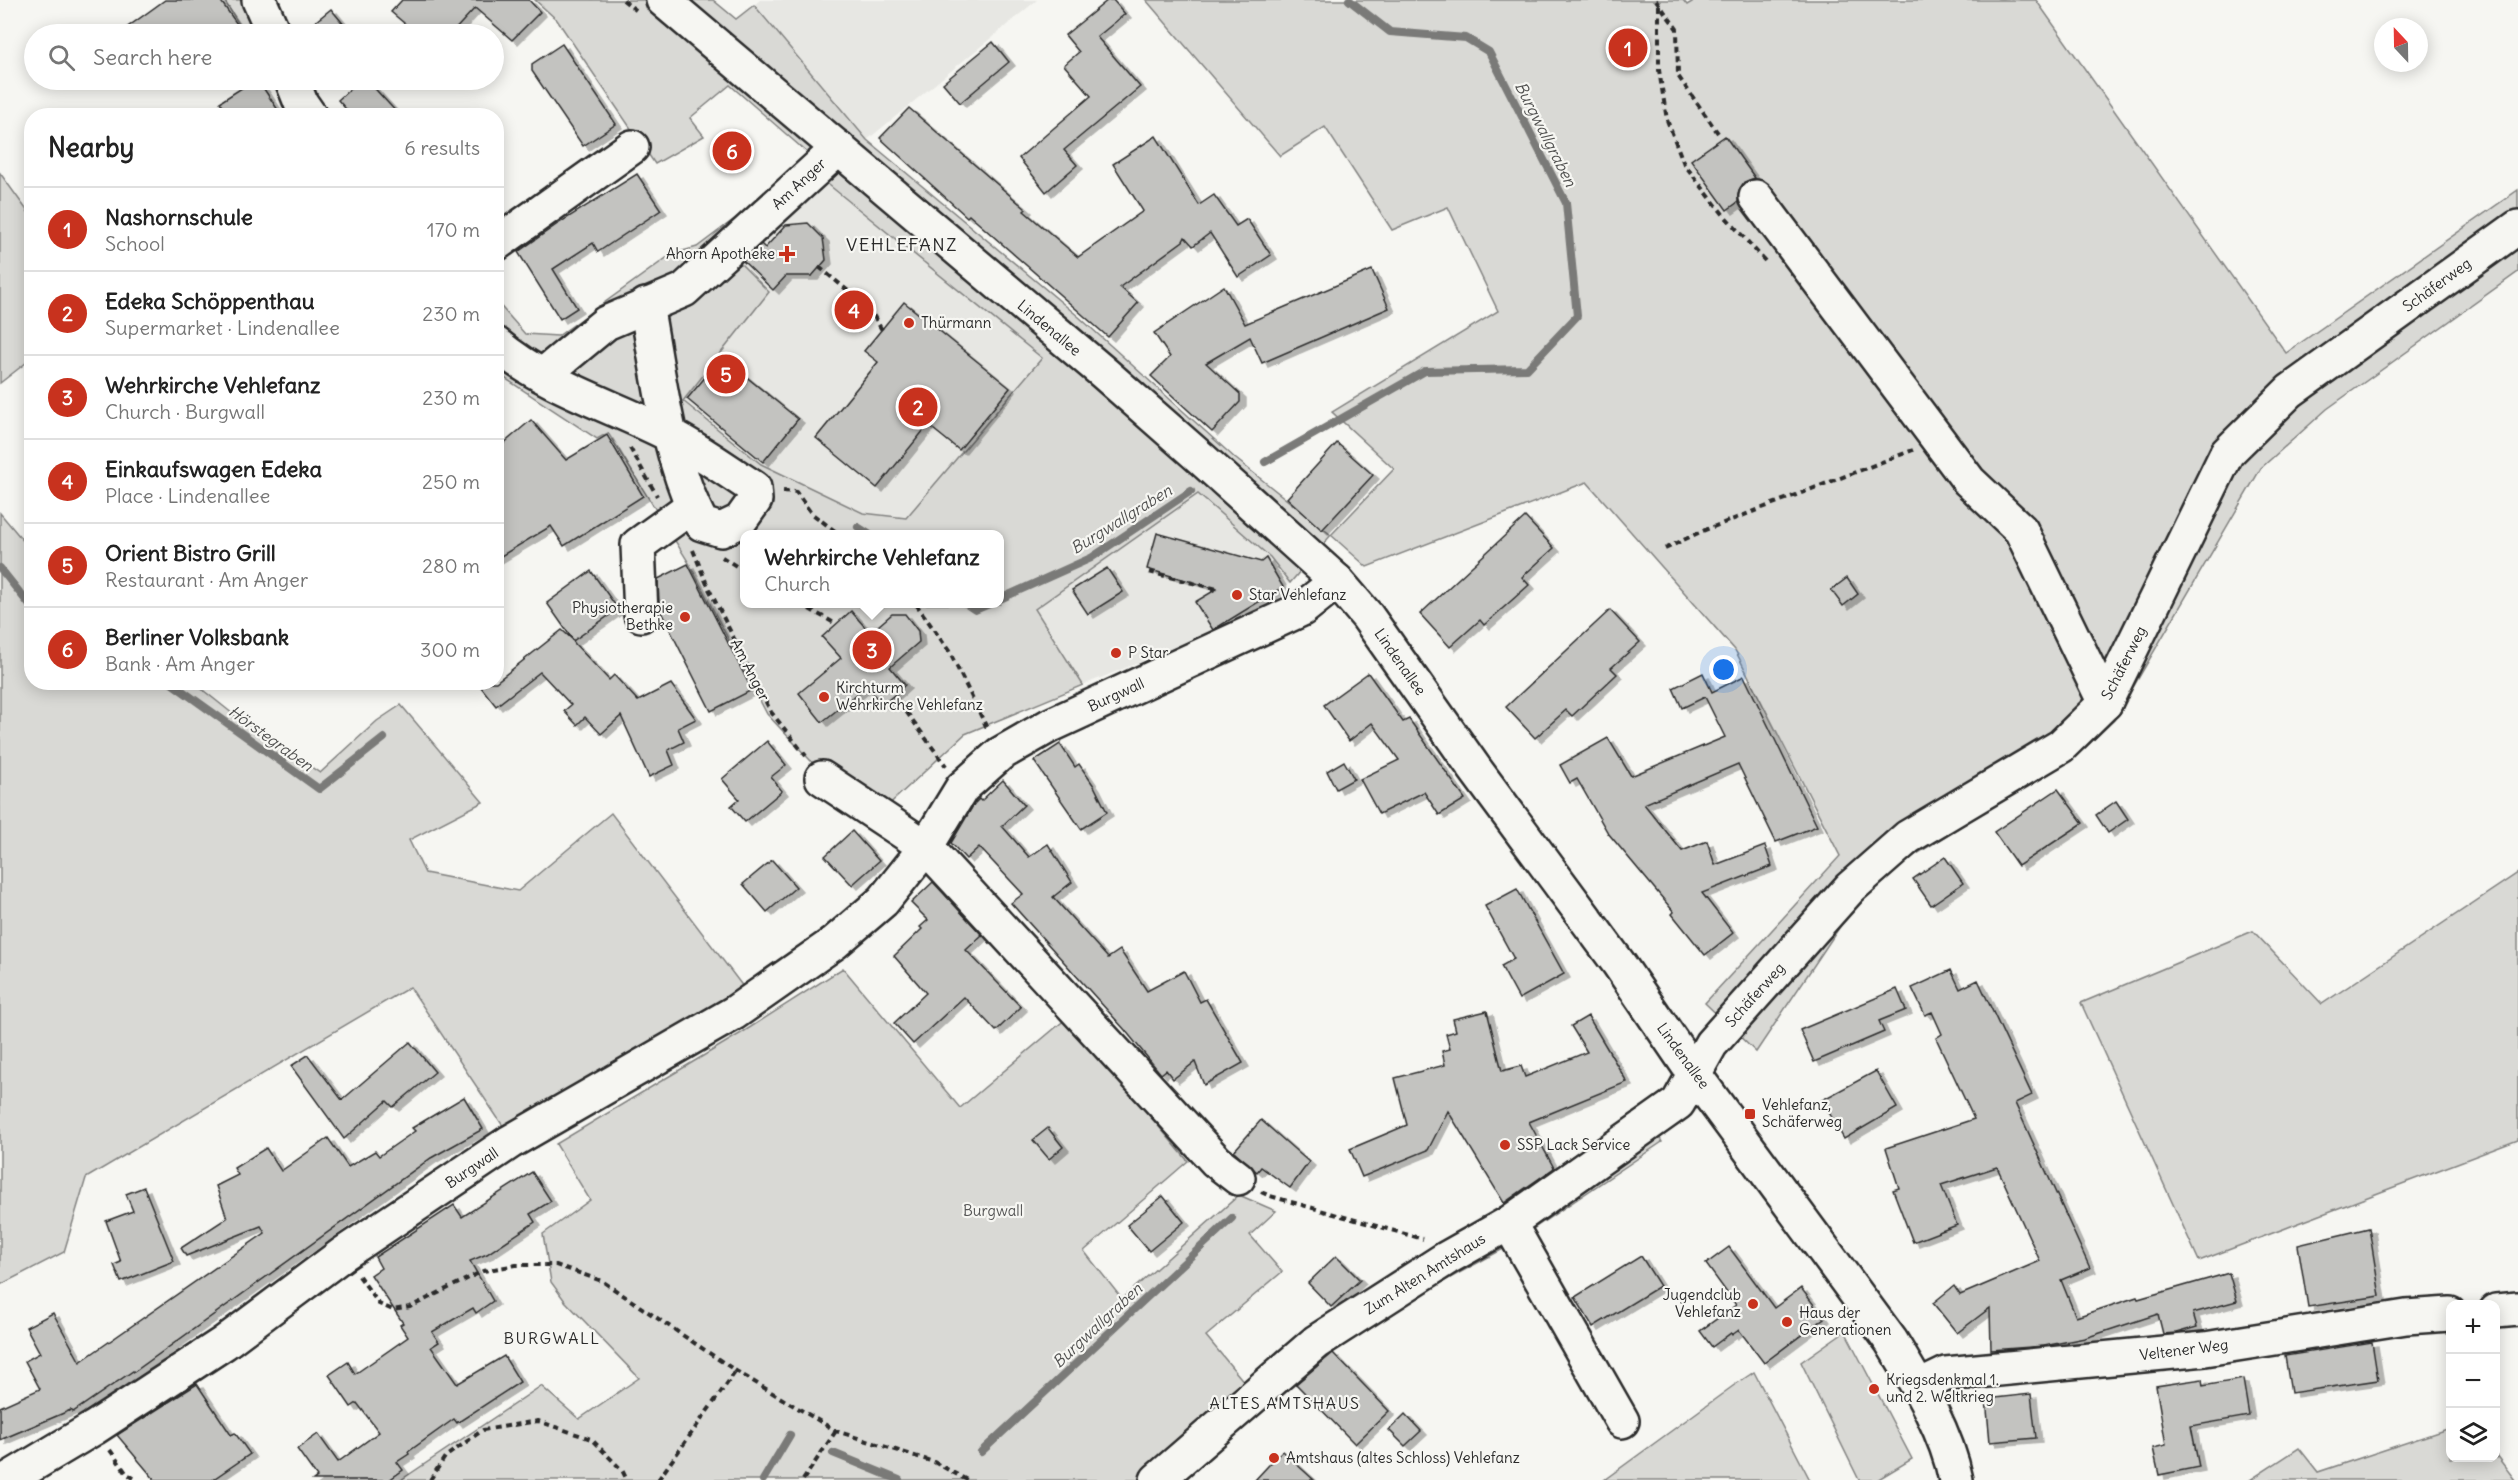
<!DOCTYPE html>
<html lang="en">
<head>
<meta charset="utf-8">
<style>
  :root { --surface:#fff; --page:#f2f2f2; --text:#222; --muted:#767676; --line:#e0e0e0; --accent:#c8321e }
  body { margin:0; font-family:Delius,sans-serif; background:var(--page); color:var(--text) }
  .controls { position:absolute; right:18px; bottom:18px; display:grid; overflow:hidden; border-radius:12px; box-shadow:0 3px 15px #0003 }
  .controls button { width:54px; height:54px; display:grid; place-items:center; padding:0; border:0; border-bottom:2px solid var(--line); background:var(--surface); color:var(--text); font:30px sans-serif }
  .compass { position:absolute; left:2374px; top:18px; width:54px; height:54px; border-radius:50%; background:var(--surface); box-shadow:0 3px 15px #0003; rotate:338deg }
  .you { position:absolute; left:1724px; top:670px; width:21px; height:21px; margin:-15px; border:4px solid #fff; border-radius:50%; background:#1a73e8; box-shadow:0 0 0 9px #1a73e833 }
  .badge { display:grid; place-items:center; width:39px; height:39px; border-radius:50%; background:var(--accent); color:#fff; font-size:20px; font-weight:700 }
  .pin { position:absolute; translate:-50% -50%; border:3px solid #fff; box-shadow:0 2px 6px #0006 }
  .popup { position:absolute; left:740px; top:530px; width:264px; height:78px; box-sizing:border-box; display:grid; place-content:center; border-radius:12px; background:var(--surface); filter:drop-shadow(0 2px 4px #0005); font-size:20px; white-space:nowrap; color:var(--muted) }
  .popup b { font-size:22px; color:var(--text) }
  .popup::after { content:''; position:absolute; left:50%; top:100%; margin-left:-12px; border:12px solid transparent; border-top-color:var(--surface) }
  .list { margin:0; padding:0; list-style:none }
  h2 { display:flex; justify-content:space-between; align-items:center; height:78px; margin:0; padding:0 24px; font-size:26px }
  h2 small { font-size:20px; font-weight:400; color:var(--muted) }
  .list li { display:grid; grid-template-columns:39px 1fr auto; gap:18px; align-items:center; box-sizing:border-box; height:84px; padding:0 24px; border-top:2px solid var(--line) }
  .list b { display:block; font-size:22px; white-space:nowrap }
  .list p { margin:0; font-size:20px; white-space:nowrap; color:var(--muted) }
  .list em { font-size:20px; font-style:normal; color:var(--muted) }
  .icon { flex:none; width:33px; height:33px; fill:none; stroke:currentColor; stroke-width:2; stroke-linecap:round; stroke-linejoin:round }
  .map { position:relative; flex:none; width:2518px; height:1480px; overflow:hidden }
  .search { position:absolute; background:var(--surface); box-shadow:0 3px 15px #0003; left:24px; top:24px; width:480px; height:66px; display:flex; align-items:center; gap:15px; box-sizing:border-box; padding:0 21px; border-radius:33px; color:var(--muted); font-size:22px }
  .panel { position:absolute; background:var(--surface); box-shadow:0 3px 15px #0003; left:24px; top:108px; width:480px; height:582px; border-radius:24px }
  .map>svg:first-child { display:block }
</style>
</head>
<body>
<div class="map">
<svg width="2518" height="1480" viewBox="0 0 2518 1480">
  <defs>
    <filter id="shadow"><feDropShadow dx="6" dy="4" stdDeviation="0" flood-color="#0004"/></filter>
  </defs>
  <rect width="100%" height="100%" fill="#f6f6f2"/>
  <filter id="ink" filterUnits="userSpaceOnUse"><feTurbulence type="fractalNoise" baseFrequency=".0167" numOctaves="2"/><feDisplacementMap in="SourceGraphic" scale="12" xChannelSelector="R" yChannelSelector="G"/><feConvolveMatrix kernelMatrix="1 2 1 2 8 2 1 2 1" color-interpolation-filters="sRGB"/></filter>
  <g filter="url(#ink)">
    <g fill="#e7e7e3">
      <path d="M760 0H1037L867 140 754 5Z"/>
      <path d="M824 181 1042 358 906 519 863 513 761 464 683 401 769 292 739 262Z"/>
      <path d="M1198 494 1270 557 1290 583 1214 632 1083 685 1035 609Z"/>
    </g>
    <g fill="#d9d9d5" stroke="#828280" stroke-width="1.5" fill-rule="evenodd">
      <path d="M224 0H274L287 34H245Z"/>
      <path d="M535 0H713L736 19 754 5 867 140 1079 317 1236 459 1331 535 1394 469 1332 412 1498 311 1448 207 1392 230 1325 127 1280 156 1146 0H1683L1687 5 1695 0H2036L2286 353 2518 190V272L2327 409 2261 468 2114 720 2084 749 1896 867 1849 913 1756 1052 1705 1003 1840 856 1735 650 1587 482 1367 567 1331 535 1290 583 1270 557 1198 494 1035 609 1083 685 965 734 869 823 767 714 689 563 608 433 597 439 497 373 496 301 525 334 558 336 672 254 697 247 757 202 810 155 730 85 690 118 704 136 655 164 557 20ZM824 181 1042 358 906 518 863 513 761 464 683 401 769 292 739 262ZM744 534H1000V604H744Z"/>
      <path d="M0 173 31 216V359L0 383Z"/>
      <path d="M0 513 31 550 32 682 194 683 233 714 320 773 377 721 401 705 483 802 409 840 425 873 518 891 611 813 744 988 505 1129 410 987 86 1178 64 1252 0 1285Z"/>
      <path d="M2518 873V1140L2199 1261 2081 1003 2253 931 2322 1004Z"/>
      <path d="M843 968 960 1108 1067 1018 1188 1161 1084 1251 1122 1299 1239 1195 1276 1211 1250 1235 1282 1272 1206 1336 1245 1383 1557 1176 1643 1108 1662 1142 1503 1249 1326 1346 1185 1476 1188 1480H401L541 1386 579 1419 639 1378 565 1301 551 1282 543 1234 590 1200 556 1144 743 1032Z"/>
      <path d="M1845 1331 1912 1459 1877 1480H1859L1801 1362Z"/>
      <path d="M1754 1372 1810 1480H1604L1733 1386Z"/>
      <path d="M2450 1428V1458H2496V1455L2515 1480H2250L2299 1448 2318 1472Z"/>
    </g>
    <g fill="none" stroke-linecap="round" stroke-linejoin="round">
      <g stroke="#7a7a78" stroke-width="8">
        <path d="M1265 462 1425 371 1527 369 1577 316 1566 203 1489 52 1466 38 1390 32 1349 0"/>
        <path d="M858 527 869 534"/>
        <path d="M0 568 32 608"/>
        <path d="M1000 599 1091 558 1191 491"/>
        <path d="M966 604 975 610 989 604"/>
        <path d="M170 682 319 789 384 738"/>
        <path d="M981 1452 1232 1218"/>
        <path d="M833 1453 899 1480"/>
        <path d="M763 1480 790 1435"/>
      </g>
    </g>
    <g fill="#c3c3c0" stroke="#2b2b2b" stroke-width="1.5" filter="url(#shadow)">
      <path d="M165 0H220L244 34H118Z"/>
      <path d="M402 0H529L540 12 512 40 475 8 451 34H417L391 12Z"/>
      <path d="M1108 0H1113L1125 14 1097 37 1140 87 1064 150 1077 165 1046 192 1019 158 1091 96 1064 65 1079 52 1065 35Z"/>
      <path d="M331 9 345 26 335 34H300Z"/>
      <path d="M993 42 1009 62 960 103 943 83Z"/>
      <path d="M562 44 616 124 583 146 532 71V64Z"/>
      <path d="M254 80H258L282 116H229L220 102Z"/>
      <path d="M360 80H367L400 116H352L338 100Z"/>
      <path d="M909 108 1026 209 1024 211 1078 257 1143 211 1113 164 1156 136 1199 205 1214 195 1236 226 1247 219 1271 255 1238 277 1210 233 1193 246 1185 237 1183 241 1120 287 1138 303 1108 337 969 215 967 217 880 138Z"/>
      <path d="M1725 136 1755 178 1744 182 1739 190 1738 202 1727 210 1691 160Z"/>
      <path d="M637 174 661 210 598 252 593 243 553 269 577 308 560 319 518 252 559 223Z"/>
      <path d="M808 223 823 238 826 260 812 276H786L773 290 743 261 761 244 765 248 786 225Z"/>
      <path d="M1372 270 1389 308 1262 363 1250 337 1206 363 1240 394V402L1212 432 1151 376 1170 357 1154 333 1224 286 1245 324Z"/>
      <path d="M904 302 1010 388 959 450 928 425 877 488 816 438 878 362 864 351Z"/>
      <path d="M722 357 798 419 763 462 687 399Z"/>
      <path d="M531 420 566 460 607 435 643 496 564 546 551 526 496 559V450Z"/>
      <path d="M1337 443 1373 475 1322 530 1287 498Z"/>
      <path d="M1525 517 1554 548 1522 577 1529 585 1484 625 1480 620 1450 647 1420 614Z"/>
      <path d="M1157 533 1261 562 1266 558 1283 587 1213 630 1195 602 1217 589 1147 569Z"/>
      <path d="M688 564 752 690 711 711 659 608 658 579Z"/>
      <path d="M1107 568 1123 592 1088 614 1072 590Z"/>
      <path d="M591 571 618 609 573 641 575 644 609 680 614 675 638 701 671 684 696 719 678 728 684 742 668 750 674 765 649 777 621 716 601 734 585 717 577 725 564 711 571 705 540 672 496 706 477 682H496L562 630 573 640 547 603Z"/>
      <path d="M1847 578 1858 594 1843 606 1831 590Z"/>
      <path d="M1610 610 1640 642 1611 668 1617 674 1572 716 1566 710 1535 738 1506 707Z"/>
      <path d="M851 611 870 633 892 614H905L918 631 919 642 890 667 905 685 894 695 882 705 867 686 822 722 799 693 841 658 822 637Z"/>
      <path d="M1368 673 1403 722 1409 719 1465 799 1439 815 1424 792 1379 814 1360 779 1399 760 1372 723 1349 741 1324 705Z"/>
      <path d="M1703 673 1712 692 1744 676 1817 826 1776 842 1738 764 1644 804 1682 851 1707 841 1715 865 1765 846 1772 866 1702 893 1733 933 1705 955 1672 914 1674 912 1608 833 1577 779 1570 783 1560 765 1608 738 1631 776 1725 737 1705 697 1682 708 1673 688Z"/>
      <path d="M767 741 786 765 771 777 782 791 745 822 731 806 739 799 722 779Z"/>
      <path d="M1060 744 1075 767 1079 764 1094 786 1107 812 1081 829 1034 761Z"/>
      <path d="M1344 761 1354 779 1336 789 1327 771Z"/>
      <path d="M1003 780 1024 805 1002 826 1029 857 1048 844 1072 882 1053 897 1108 958 1120 950 1147 991 1184 971 1200 1002 1206 999 1243 1063 1204 1085 1195 1062 1173 1079 1166 1070 1161 1074 1125 1030 1011 903 1023 894 979 847 966 859 951 843 974 804 979 799 981 801Z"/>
      <path d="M2058 789 2083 823 2018 866 1994 832Z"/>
      <path d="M2116 801 2128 819 2108 833 2096 815Z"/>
      <path d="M852 831 879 861 852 885 825 856Z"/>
      <path d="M1945 857 1963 883 1931 905 1913 879Z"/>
      <path d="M772 860 796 887 767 912 743 884Z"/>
      <path d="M933 882 982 935 966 950 1021 1007 996 1031 964 997 913 1044 894 1023 926 993 894 956 922 929 920 927 928 920 911 903Z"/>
      <path d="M1517 889 1564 974 1519 999 1501 966 1514 959 1485 906Z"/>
      <path d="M1951 970 1960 989 1978 980 2032 1095 2015 1103 2090 1268 2061 1280 2076 1317 2137 1297 2138 1299 2229 1273 2237 1301 2193 1313 2197 1327 2176 1333 2163 1334 2158 1314 2085 1338 2044 1346 1991 1350 1990 1308 1957 1333 1933 1303 1954 1286 1960 1295 2040 1261 1997 1167 1941 1185 1957 1225 1913 1242 1893 1190 1899 1188 1886 1148 1974 1119 1936 1038 1942 1034 1932 1012 1925 1015 1912 988Z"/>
      <path d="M1897 989 1906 1010 1879 1021 1884 1032 1814 1062 1800 1030Z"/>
      <path d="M1487 1011 1502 1071 1521 1066 1525 1077 1587 1052 1571 1026 1588 1016 1627 1082 1529 1122 1554 1168 1504 1203 1448 1111 1428 1150 1362 1177 1350 1149 1407 1125 1395 1078 1445 1065 1442 1051 1450 1049 1446 1034 1456 1031 1453 1019Z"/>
      <path d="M410 1042 435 1072 393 1107 387 1101 344 1139 291 1066 308 1055 342 1100Z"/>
      <path d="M1876 1071 1897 1108 1844 1139 1822 1100Z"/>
      <path d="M464 1097 483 1129 431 1158 134 1372 133 1371 73 1412 71 1410 0 1440V1407L40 1389 25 1361 40 1353 26 1327 53 1313 80 1362 265 1233 261 1226 186 1256 181 1248 227 1218 216 1186 238 1175 234 1168 266 1148 281 1171 328 1138 348 1167 375 1151 379 1156 415 1131 412 1128Z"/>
      <path d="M1261 1120 1309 1162 1290 1188 1261 1167 1257 1172 1234 1151Z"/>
      <path d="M1048 1128 1063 1147 1049 1159 1033 1140Z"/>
      <path d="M532 1172 551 1201 530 1214 535 1222 487 1254 470 1261 493 1301 476 1313 473 1308 432 1332 439 1342 431 1347 457 1384 504 1356 520 1382 457 1423 454 1419 408 1452 409 1454 397 1462 403 1470 389 1480H313L317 1477 297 1449 318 1434 338 1462 379 1432 357 1403 351 1407 329 1375 348 1362 355 1374 408 1337 400 1325 403 1323 371 1275 381 1268 375 1257 454 1205 462 1217Z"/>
      <path d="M144 1187 174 1261 121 1282 114 1265 121 1262 106 1221 133 1211 126 1194Z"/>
      <path d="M1163 1196 1184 1222 1149 1251 1127 1225Z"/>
      <path d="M2369 1228 2380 1296 2308 1307 2298 1245Z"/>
      <path d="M1729 1247 1774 1308 1801 1288 1824 1318 1764 1363 1739 1330 1732 1335 1731 1333 1712 1347 1700 1331 1736 1305 1706 1264Z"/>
      <path d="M1336 1256 1360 1280 1331 1307 1308 1283Z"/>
      <path d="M1641 1256 1660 1286 1593 1327 1575 1297Z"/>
      <path d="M2372 1342 2378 1380 2291 1393 2285 1356Z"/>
      <path d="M1333 1353 1389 1411 1355 1444 1296 1384Z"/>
      <path d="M2202 1379 2203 1386 2243 1379 2249 1416 2191 1426 2199 1467 2159 1475 2153 1448 2166 1445 2156 1386Z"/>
      <path d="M197 1384 231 1435 235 1433 250 1454 212 1480H155L117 1435Z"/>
      <path d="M2031 1394 2036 1438 1990 1442 1986 1399Z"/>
      <path d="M1405 1414 1421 1431 1405 1446 1389 1430Z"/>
      <path d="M1282 1451 1314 1480H1255Z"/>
    </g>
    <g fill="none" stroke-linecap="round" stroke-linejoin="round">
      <g stroke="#2b2b2b" stroke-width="38">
        <g id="minor">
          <path d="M259 0 274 34"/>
          <path d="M292 80 301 103 310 116"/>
          <path d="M1756 197 1969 481 2021 530 2105 703"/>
          <path d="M496 244 632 147"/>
          <path d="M496 344C545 386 611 405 668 434 698 449 726 470 754 488L755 500 740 521 721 530 702 524C668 463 659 374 646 305"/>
          <path d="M543 375 606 323 684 290 839 148"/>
          <path d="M641 615 638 545 692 506"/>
          <path d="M822 778 926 847 1216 1161 1238 1178"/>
          <path d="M1509 1223 1622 1421"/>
          <path d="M2496 1311 2518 1309"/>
          <path d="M1919 1387 1946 1374 2205 1349 2406 1317 2450 1314"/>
          <path d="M7 1480 94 1428 224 1343 343 1254 510 1142 734 1013 834 943 883 901 926 847 962 788 1000 754 1049 726 1302 609 1337 581"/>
          <path d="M1157 1480 1316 1342 1447 1258 1509 1223 1678 1103 1711 1044 1850 888 1908 837 2061 746 2105 703 2227 453 2290 391 2518 227"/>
        </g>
      </g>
      <g stroke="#2b2b2b" stroke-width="38">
        <path id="major" d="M663 0 1104 373 1203 460 1337 581 1367 616 1475 769 1619 964 1694 1074 1891 1341C1917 1384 1946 1430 1956 1480"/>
      </g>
      <g stroke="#2b2b2b" stroke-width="4" stroke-dasharray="6 4.5" stroke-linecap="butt">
        <path d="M623 0 637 11"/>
        <path d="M1656 0 1677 29 1678 76 1718 133"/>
        <path d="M1659 5V70L1667 120 1684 164 1723 214 1765 261"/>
        <path d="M819 267 869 308 882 330"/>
        <path d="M630 448 657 496"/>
        <path d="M783 491 796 492 811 513 839 534"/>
        <path d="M1665 549 1700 532 1913 450"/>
        <path d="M693 550 709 589 771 712 806 756"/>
        <path d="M722 557 744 571"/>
        <path d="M1149 572 1217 589"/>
        <path d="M800 604 836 624"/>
        <path d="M916 604 949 651 988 730"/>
        <path d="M894 695 946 766"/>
        <path d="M1261 1192 1270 1196 1423 1239"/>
        <path d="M359 1276 379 1304 393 1310 410 1307 483 1271 516 1265H556L602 1281 736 1371 836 1431 934 1462 967 1480"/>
        <path d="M110 1450 127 1474 137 1480"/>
        <path d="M430 1480 445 1457 483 1430 538 1421 591 1439 622 1470 627 1480"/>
        <path d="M658 1480 736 1371"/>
        <path d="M803 1480 836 1431"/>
      </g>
      <use href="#minor" stroke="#f6f6f2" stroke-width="33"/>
      <use href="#major" stroke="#f6f6f2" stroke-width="33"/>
    </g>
  </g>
  <g fill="#c8321e" stroke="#f6f6f2" stroke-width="2">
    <path d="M784 245h6v6h6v6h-6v6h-6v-6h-6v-6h6z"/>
    <circle cx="909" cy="323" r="6"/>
    <circle cx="1237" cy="595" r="6"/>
    <circle cx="685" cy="617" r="6"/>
    <circle cx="1116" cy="653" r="6"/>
    <circle cx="824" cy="697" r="6"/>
    <rect x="1744" y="1108" width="12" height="12" rx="3"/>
    <circle cx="1505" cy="1145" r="6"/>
    <circle cx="1753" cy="1304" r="6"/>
    <circle cx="1787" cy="1322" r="6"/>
    <circle cx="1874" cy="1389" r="6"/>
    <circle cx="1274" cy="1458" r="6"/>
  </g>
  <g text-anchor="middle" stroke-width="4.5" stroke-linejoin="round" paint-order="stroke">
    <g font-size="15" fill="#2b2b2b" stroke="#f6f6f2">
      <text transform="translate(799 184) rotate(-43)" y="5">Am Anger</text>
      <text transform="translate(2437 285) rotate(-36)" y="5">Schäferweg</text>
      <text transform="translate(1049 328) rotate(40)" y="5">Lindenallee</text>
      <text transform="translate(1400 662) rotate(55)" y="5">Lindenallee</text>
      <text transform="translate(2124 663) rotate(-63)" y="5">Schäferweg</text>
      <text transform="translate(750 670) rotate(63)" y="5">Am Anger</text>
      <text transform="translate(1116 695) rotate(-25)" y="5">Burgwall</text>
      <text transform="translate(1755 995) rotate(-48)" y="5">Schäferweg</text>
      <text transform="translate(1683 1056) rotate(54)" y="5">Lindenallee</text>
      <text transform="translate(472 1168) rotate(-34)" y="5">Burgwall</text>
      <text transform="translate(1425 1274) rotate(-32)" y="5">Zum Alten Amtshaus</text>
      <text transform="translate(2184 1350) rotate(-7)" y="5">Veltener Weg</text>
    </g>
    <g font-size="15" fill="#2b2b2b" stroke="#f6f6f2" text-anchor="start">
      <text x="775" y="259" text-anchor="end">Ahorn Apotheke</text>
      <text x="921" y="328">Thürmann</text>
      <text x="1249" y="600">Star Vehlefanz</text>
      <text x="673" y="613" text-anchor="end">Physiotherapie<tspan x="673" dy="17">Bethke</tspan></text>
      <text x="1128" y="658">P Star</text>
      <text x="836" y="693">Kirchturm<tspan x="836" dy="17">Wehrkirche Vehlefanz</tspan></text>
      <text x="1762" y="1110">Vehlefanz,<tspan x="1762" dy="17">Schäferweg</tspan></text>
      <text x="1517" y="1150">SSP Lack Service</text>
      <text x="1741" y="1300" text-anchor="end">Jugendclub<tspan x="1741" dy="17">Vehlefanz</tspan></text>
      <text x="1799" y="1318">Haus der<tspan x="1799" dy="17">Generationen</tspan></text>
      <text x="1886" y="1385">Kriegsdenkmal 1.<tspan x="1886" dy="17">und 2. Weltkrieg</tspan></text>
      <text x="1286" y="1463">Amtshaus (altes Schloss) Vehlefanz</text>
    </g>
    <g font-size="15" fill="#565656" stroke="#f6f6f2">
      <text x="993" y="1216">Burgwall</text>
    </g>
    <g font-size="16" font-style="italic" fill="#525251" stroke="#f6f6f2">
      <text transform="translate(1546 134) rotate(63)" y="6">Burgwallgraben</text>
      <text transform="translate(1121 519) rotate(-32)" y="6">Burgwallgraben</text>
      <text transform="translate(271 738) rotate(36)" y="6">Hörstegraben</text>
      <text transform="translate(1097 1325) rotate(-43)" y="6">Burgwallgraben</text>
    </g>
    <g font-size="16" letter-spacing="1.5" fill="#2b2b2b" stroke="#f6f6f2">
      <text x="552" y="1344">BURGWALL</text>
      <text x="1285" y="1409">ALTES AMTSHAUS</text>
    </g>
    <g font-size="18" letter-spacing="1.5" fill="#2b2b2b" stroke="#f6f6f2">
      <text x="902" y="251">VEHLEFANZ</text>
    </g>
  </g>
</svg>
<div class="controls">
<button>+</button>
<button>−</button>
<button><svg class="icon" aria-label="layers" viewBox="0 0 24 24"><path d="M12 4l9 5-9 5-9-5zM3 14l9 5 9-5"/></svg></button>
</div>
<svg class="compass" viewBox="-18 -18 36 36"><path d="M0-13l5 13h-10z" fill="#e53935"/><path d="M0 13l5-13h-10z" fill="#767676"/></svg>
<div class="you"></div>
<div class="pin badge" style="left:1628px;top:48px">1</div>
<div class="pin badge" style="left:918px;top:407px">2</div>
<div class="pin badge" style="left:872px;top:650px">3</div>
<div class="popup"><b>Wehrkirche Vehlefanz</b>Church</div>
<div class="pin badge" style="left:854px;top:310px">4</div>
<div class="pin badge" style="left:726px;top:374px">5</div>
<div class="pin badge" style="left:732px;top:151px">6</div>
<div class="search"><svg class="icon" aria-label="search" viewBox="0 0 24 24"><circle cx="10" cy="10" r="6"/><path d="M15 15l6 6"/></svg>Search here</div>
<section class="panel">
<h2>Nearby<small>6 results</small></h2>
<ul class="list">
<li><span class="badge">1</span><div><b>Nashornschule</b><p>School</p></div><em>170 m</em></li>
<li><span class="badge">2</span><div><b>Edeka Schöppenthau</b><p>Supermarket · Lindenallee</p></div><em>230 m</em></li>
<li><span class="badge">3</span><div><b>Wehrkirche Vehlefanz</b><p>Church · Burgwall</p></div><em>230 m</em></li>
<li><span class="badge">4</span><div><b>Einkaufswagen Edeka</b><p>Place · Lindenallee</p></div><em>250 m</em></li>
<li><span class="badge">5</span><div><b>Orient Bistro Grill</b><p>Restaurant · Am Anger</p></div><em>280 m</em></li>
<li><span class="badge">6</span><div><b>Berliner Volksbank</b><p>Bank · Am Anger</p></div><em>300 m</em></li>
</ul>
</section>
</div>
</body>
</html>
